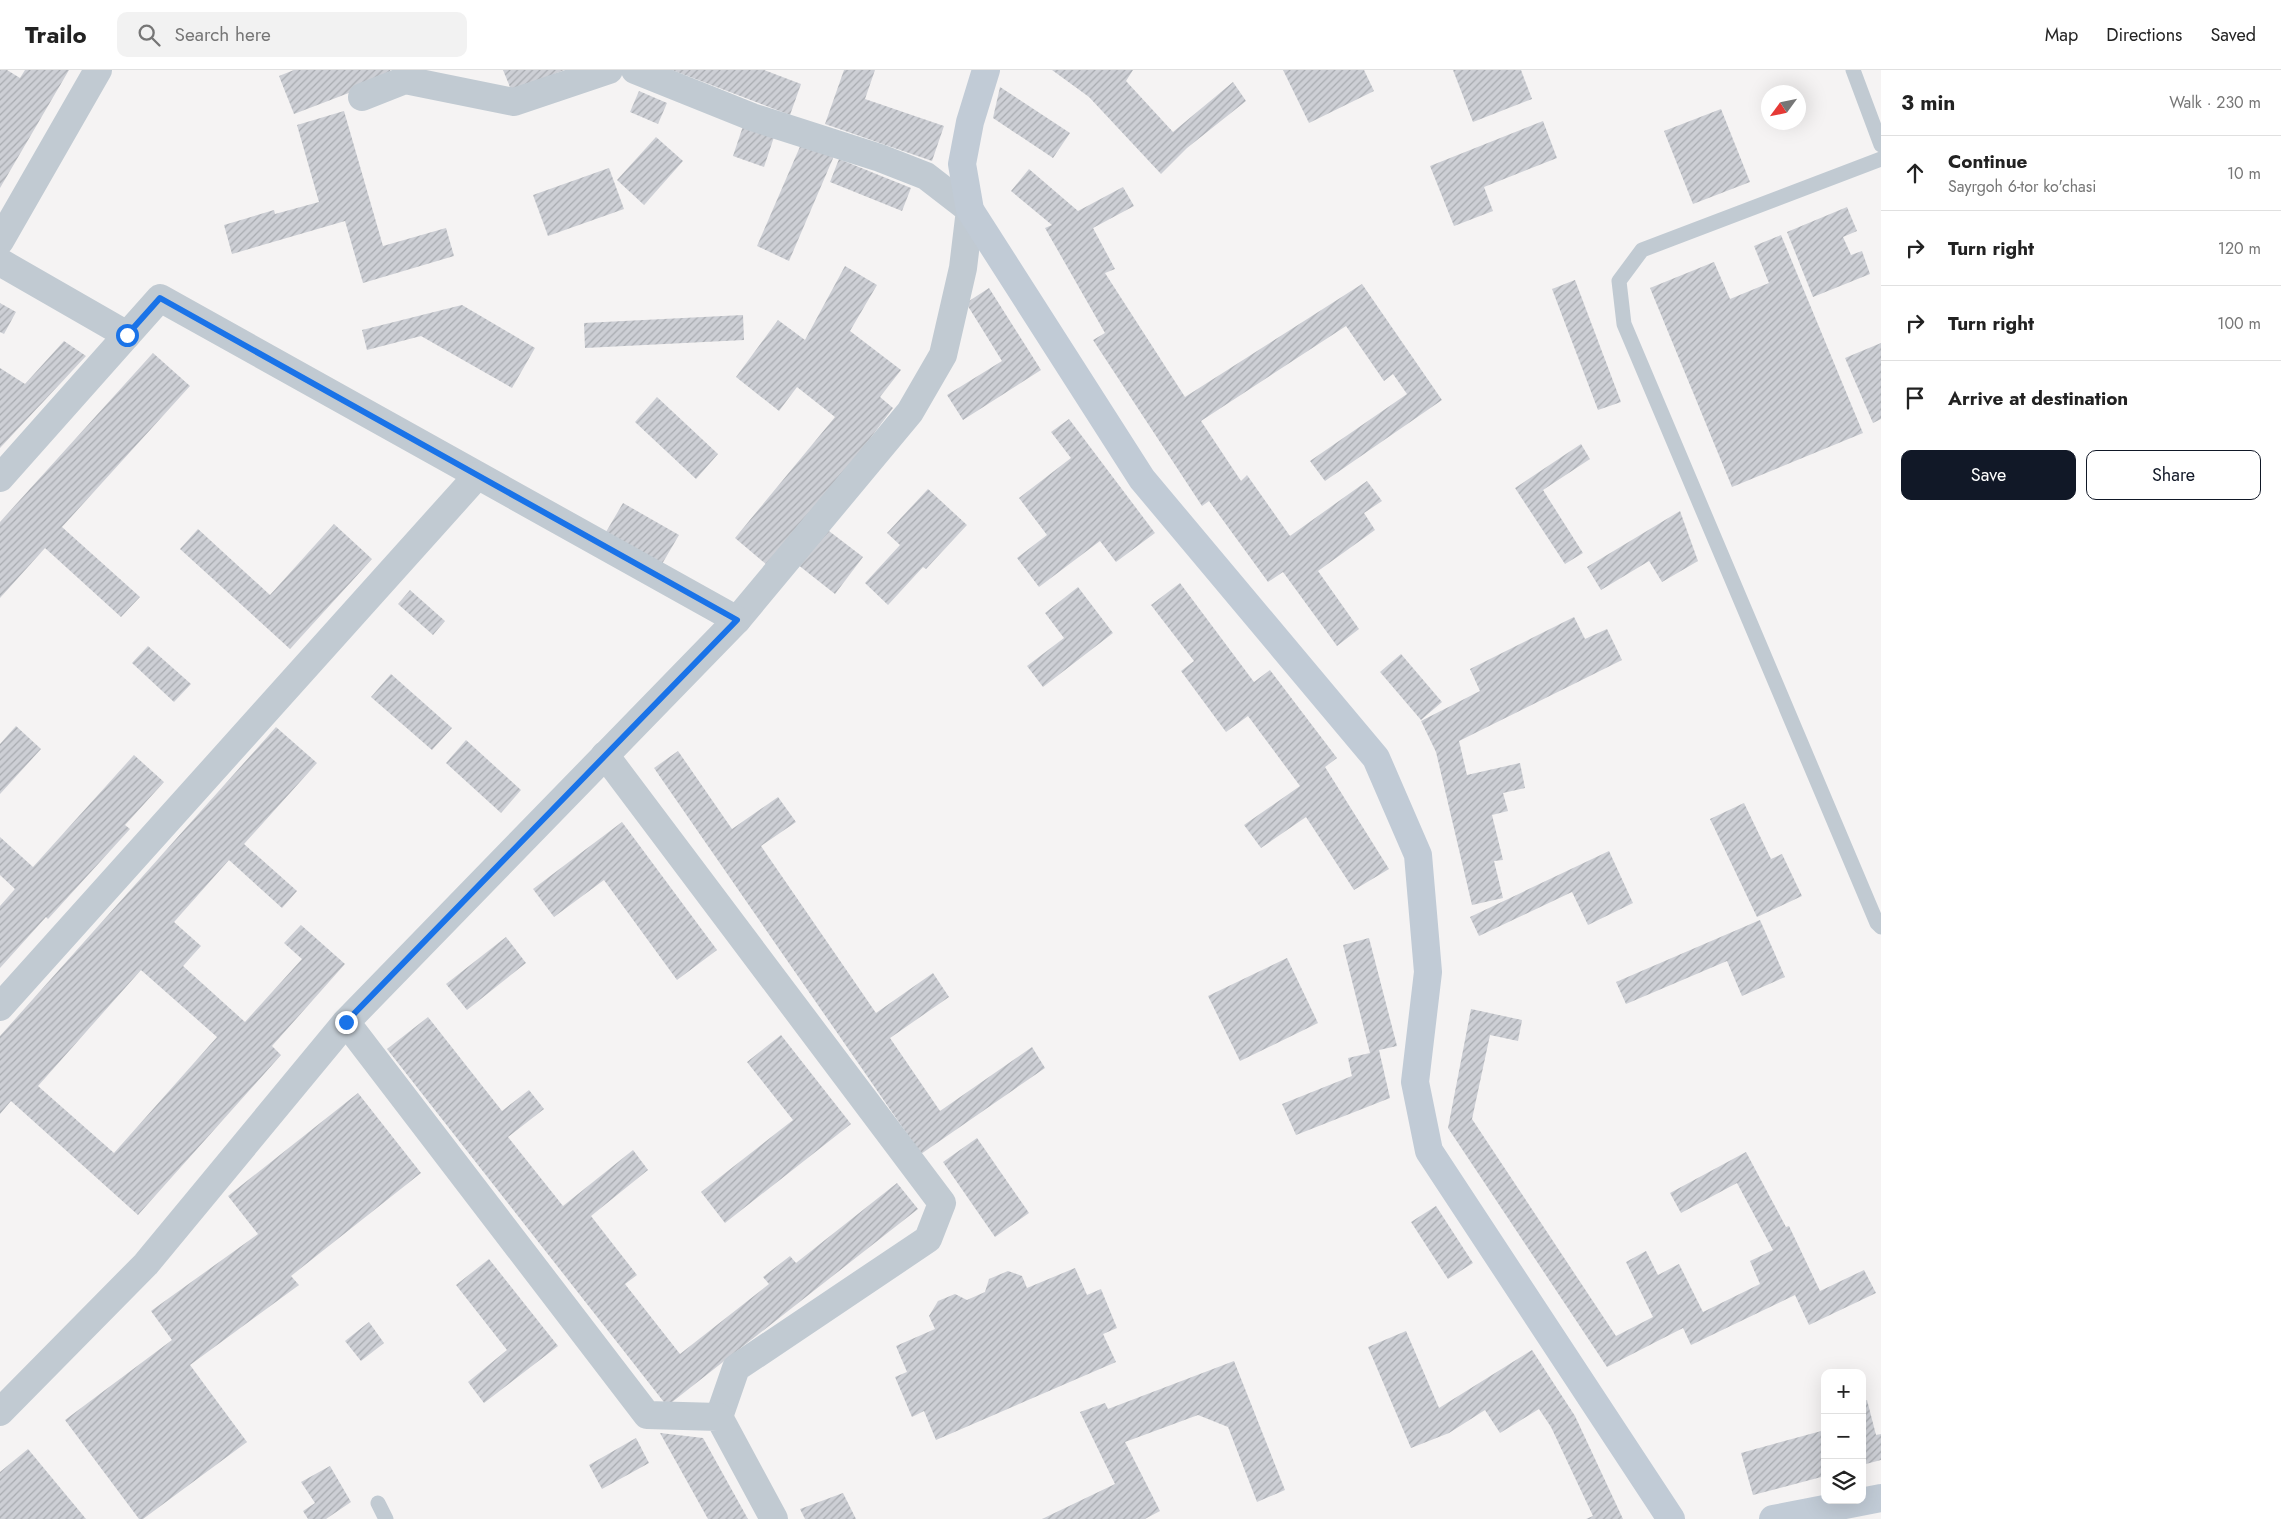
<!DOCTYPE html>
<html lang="en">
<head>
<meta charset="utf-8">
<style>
  :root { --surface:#fff; --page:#f2f2f2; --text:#222; --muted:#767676; --line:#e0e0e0; --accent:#111827 }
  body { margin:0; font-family:Jost,sans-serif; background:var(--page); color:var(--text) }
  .controls { position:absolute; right:15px; bottom:15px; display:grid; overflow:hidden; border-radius:10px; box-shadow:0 5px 20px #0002 }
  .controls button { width:45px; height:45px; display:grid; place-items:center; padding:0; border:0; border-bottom:1px solid var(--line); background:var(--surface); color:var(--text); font:25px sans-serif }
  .compass { position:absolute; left:1761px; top:15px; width:45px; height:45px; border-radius:50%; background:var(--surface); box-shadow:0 5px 20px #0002; rotate:237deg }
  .stop { position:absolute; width:15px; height:15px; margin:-11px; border:4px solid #1a73e8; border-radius:50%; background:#fff }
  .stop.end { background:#1a73e8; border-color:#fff; box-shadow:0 1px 5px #0008 }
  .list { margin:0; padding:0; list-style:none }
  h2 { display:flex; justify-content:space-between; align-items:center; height:65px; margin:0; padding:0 20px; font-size:21px }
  h2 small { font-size:16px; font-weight:400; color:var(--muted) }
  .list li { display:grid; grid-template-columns:32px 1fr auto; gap:15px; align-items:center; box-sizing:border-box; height:75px; padding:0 20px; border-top:1px solid var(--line) }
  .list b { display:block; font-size:19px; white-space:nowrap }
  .list p { margin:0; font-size:16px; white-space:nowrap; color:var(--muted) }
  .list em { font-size:16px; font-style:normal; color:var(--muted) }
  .actions { display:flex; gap:10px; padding:15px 20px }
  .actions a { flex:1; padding:11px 0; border:1px solid var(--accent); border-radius:10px; text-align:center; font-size:18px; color:var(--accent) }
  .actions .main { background:var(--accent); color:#fff }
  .icon { flex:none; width:28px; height:28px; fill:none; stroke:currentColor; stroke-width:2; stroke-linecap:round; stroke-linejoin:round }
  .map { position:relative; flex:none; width:1881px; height:1449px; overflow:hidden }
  header { display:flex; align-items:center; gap:30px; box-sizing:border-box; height:70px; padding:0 25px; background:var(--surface); border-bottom:1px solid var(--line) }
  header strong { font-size:24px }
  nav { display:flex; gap:28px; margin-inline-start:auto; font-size:18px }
  .search { width:350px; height:45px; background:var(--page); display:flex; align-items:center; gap:12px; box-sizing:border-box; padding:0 18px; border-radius:10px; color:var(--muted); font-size:19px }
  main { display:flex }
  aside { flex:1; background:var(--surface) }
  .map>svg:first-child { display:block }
</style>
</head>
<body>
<header>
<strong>Trailo</strong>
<div class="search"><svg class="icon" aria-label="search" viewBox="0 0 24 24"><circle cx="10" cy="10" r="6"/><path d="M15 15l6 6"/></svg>Search here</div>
<nav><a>Map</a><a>Directions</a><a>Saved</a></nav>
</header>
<main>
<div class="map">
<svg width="1881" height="1449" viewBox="0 0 1881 1449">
  <defs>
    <pattern id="building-hatch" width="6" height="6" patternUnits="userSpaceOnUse" patternTransform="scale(1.25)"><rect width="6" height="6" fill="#cdcfd5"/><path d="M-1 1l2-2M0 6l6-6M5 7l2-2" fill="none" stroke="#a8abb0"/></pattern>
  </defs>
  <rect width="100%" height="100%" fill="#f5f3f3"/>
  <g fill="url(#building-hatch)" fill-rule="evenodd">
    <path d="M0 0H7L20 8 25 0H69L0 118Z"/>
    <path d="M294 0H390L393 6 294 44 279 6Z"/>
    <path d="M503 0H564L512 22Z"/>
    <path d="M672 0H764L801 14 790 45Z"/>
    <path d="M844 0H875L865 29 944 56 932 91 825 54Z"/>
    <path d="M1052 0H1133L1126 11 1173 62 1233 12 1246 31 1187 78 1161 104 1089 27Z"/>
    <path d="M1283 0H1364L1374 21 1309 53Z"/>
    <path d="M1453 0H1521L1532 29 1473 52Z"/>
    <path d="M1000 17 1070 63 1053 88 993 48Z"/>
    <path d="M639 21 667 33 658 54 630 42Z"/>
    <path d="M1721 39 1750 112 1693 134 1664 61Z"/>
    <path d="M344 41 383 176 446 158 454 186 363 213 345 151 232 184 224 155 274 140 275 144 319 132 297 55Z"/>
    <path d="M1543 51 1557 88 1484 117 1493 141 1454 156 1430 96Z"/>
    <path d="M743 56 774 67 764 97 733 86Z"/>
    <path d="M656 67 683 91 644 135 617 110Z"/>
    <path d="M802 72 834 86 789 191 757 176Z"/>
    <path d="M839 89 911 118 902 141 830 112Z"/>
    <path d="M609 98 624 139 548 166 533 125Z"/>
    <path d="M1029 99 1078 141 1123 117 1134 136 1093 158 1115 199 1105 203 1185 327 1362 214 1442 330 1325 411 1310 391 1407 324 1393 304 1384 311 1346 256 1201 351 1241 411 1247 405 1290 466 1367 411 1382 431 1364 443 1375 460 1318 501 1359 559 1337 576 1283 502 1268 512 1209 431 1202 436 1093 270 1105 263 1045 158 1052 155 1011 121Z"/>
    <path d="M1847 137 1857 161 1843 167 1851 185 1862 181 1870 204 1813 227 1787 162Z"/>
    <path d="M1781 165 1863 363 1732 417 1650 218 1714 192 1730 229 1769 213 1754 176Z"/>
    <path d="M845 196 877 215 850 261 901 300 880 327 893 338 853 391 767 495 735 468 835 347 797 317 779 341 736 307 778 250 805 270Z"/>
    <path d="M1575 210 1621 332 1598 340 1552 219Z"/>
    <path d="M989 218 1041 300 963 350 947 325 1002 291 966 233Z"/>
    <path d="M0 233 16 242 4 264 0 262Z"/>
    <path d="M462 235 535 278 512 318 421 266 367 280 362 260Z"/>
    <path d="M743 245 744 270 585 278 584 253Z"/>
    <path d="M64 271 86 286 0 378V298L25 314Z"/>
    <path d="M1881 273V349L1873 353 1845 288Z"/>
    <path d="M153 283 190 316 62 457 140 527 121 547 45 478 0 528V452Z"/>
    <path d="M657 327 718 384 696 409 635 352Z"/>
    <path d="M1069 349 1155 463 1116 492 1100 471 1039 517 1017 488 1047 465 1019 428 1071 388 1051 362Z"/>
    <path d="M1581 374 1590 389 1543 420 1583 483 1565 494 1515 418Z"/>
    <path d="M928 419 967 455 926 499 923 497 888 535 865 513 900 475 887 463Z"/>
    <path d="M623 433 679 465 662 494 606 462Z"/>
    <path d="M1680 441 1698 491 1662 512 1649 491 1601 520 1587 497Z"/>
    <path d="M334 454 372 489 290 579 180 479 198 459 270 525Z"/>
    <path d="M825 458 863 487 835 524 797 494Z"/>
    <path d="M1180 513 1254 612 1270 600 1337 688 1325 697 1389 799 1354 820 1306 747 1261 778 1244 755 1300 716 1248 646 1226 662 1181 601 1194 591 1151 535Z"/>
    <path d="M1078 517 1113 563 1043 617 1027 596 1064 568 1045 543Z"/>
    <path d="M410 520 445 551 433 565 398 534Z"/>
    <path d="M1574 547 1585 569 1607 559 1622 590 1459 671 1467 705 1520 693 1525 718 1503 723 1508 741 1492 745 1503 790 1494 791 1503 828 1472 835 1436 682 1421 651 1480 621 1470 599Z"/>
    <path d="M148 576 191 614 174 632 132 593Z"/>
    <path d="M1401 584 1442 632 1421 650 1380 602Z"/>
    <path d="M391 604 452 658 432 680 371 627Z"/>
    <path d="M16 656 41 679 0 724V674Z"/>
    <path d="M276 657 317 693 244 774 297 821 282 838 229 790 174 852 201 876 183 896 245 952 302 889 284 873 301 855 345 894 272 976 281 985 138 1145 11 1031 0 1044V966ZM141 900 217 967 114 1083 38 1016Z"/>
    <path d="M466 670 521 720 501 743 446 693Z"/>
    <path d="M678 681 732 759 778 727 796 752 761 776 876 943 933 903 949 927 890 968 940 1041 1032 977 1045 998 921 1084 654 698Z"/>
    <path d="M134 685 164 712 125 755 130 759 48 849 46 847 0 898V836L15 819 0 805V767L33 797Z"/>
    <path d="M1744 733 1771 789 1782 784 1802 826 1757 847 1710 749Z"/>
    <path d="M622 752 717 880 677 910 604 810 554 847 533 819Z"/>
    <path d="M1609 781 1633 833 1588 855 1572 822 1479 866 1470 847Z"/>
    <path d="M1760 850 1785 907 1742 926 1727 891 1626 934 1616 912Z"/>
    <path d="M506 867 526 893 467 940 446 914Z"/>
    <path d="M1369 868 1397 976 1379 980 1390 1028 1296 1065 1282 1034 1352 1006 1348 988 1370 983 1343 875Z"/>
    <path d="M1287 888 1318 953 1240 991 1208 926Z"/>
    <path d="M1471 939 1522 950 1518 971 1490 965 1472 1049 1616 1266 1653 1247 1626 1192 1646 1181 1658 1205 1679 1194 1703 1242 1760 1214 1750 1191 1773 1180 1737 1113 1681 1143 1670 1123 1746 1082 1786 1157 1789 1156 1820 1221 1864 1200 1876 1223 1809 1255 1795 1225 1691 1275 1683 1258 1607 1297 1448 1058Z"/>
    <path d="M428 947 502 1041 529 1020 544 1039 508 1067 563 1136 633 1080 648 1100 591 1146 637 1205 625 1214 680 1284 769 1214 763 1207 790 1186 796 1193 897 1113 918 1139 667 1336 387 979Z"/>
    <path d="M781 965 851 1054 725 1153 701 1122 793 1050 747 992Z"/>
    <path d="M358 1023 421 1103 291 1206 299 1215 190 1295 247 1372 143 1449H139L65 1350 172 1270 151 1241 258 1164 228 1126Z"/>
    <path d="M977 1068 1029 1143 995 1167 943 1092Z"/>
    <path d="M1436 1136 1473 1193 1448 1209 1411 1152Z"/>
    <path d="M489 1189 558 1276 484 1333 468 1312 507 1280 456 1215Z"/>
    <path d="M1075 1198 1087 1225 1101 1219 1117 1258 1103 1264 1116 1292 936 1370 924 1341 912 1347 895 1307 907 1302 896 1276 935 1259 929 1246 938 1231 955 1224 967 1230 985 1222 989 1209 1008 1201 1022 1206 1027 1218Z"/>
    <path d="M369 1252 384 1273 361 1291 345 1271Z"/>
    <path d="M1406 1261 1439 1338 1532 1280 1575 1346 1623 1449H1586L1593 1446 1551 1357 1539 1339 1500 1363 1485 1340 1449 1363 1411 1378 1368 1277Z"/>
    <path d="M1234 1291 1285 1420 1257 1432 1228 1357 1198 1345 1125 1372 1160 1441 1145 1449H1042L1115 1414 1080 1342 1105 1333 1108 1339Z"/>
    <path d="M1867 1330 1876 1365 1881 1364V1390L1862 1395V1332Z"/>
    <path d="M1825 1360V1406L1753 1425 1741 1383Z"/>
    <path d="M660 1363 703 1368 748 1449H708Z"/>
    <path d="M636 1368 649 1393 602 1419 589 1395Z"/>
    <path d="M28 1379 86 1449H0V1402Z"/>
    <path d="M330 1396 351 1432 326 1449H308L303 1441 315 1433 301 1412Z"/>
    <path d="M843 1423 856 1449H805L800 1439Z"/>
  </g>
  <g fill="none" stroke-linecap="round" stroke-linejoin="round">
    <g stroke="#c1cad2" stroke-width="15">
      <path d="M1853 0 1881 75"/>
      <path d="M1881 89 1642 180 1619 211 1624 254 1877 853 1881 857"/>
      <path d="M378 1433 386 1449"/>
    </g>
    <g stroke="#c1cad2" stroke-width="28">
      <path d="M635 0 752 47 880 88 926 106 970 140 963 198 943 285 910 342 737 550"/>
      <path d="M362 27 405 10 514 32 609 0"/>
      <path d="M0 171 98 0"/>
      <path d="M0 192 127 265"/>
      <path d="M0 408 160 228 737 550 346 952 146 1194 0 1342"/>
      <path d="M605 685 942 1133 928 1169 736 1298 719 1347"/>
      <path d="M0 937 477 406"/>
      <path d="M346 952 647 1345 719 1347 774 1449"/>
    </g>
    <g stroke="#c1cbd6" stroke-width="28">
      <path d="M986 0 970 52 962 94 970 140 1142 409 1376 688 1418 785 1428 902 1415 1012 1429 1081 1671 1449"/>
      <path d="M1773 1449 1881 1428"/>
    </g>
  </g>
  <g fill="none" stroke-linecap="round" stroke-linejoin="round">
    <path stroke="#1a73e8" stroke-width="6" d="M127 265 160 228 737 550 346 952"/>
  </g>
</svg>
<div class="controls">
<button>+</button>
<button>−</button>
<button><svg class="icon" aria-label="layers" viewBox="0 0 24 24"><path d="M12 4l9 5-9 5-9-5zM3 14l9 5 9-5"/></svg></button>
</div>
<svg class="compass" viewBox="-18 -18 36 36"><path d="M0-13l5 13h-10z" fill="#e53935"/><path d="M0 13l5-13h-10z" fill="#767676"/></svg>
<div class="stop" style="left:127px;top:265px"></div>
<div class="stop end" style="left:346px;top:952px"></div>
</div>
<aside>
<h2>3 min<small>Walk · 230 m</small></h2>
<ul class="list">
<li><svg class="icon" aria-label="ahead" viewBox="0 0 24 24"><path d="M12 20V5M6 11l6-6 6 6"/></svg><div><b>Continue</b><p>Sayrgoh 6-tor ko'chasi</p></div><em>10 m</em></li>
<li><svg class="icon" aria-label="right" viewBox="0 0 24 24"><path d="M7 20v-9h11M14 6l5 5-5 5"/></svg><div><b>Turn right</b></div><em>120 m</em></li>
<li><svg class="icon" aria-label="right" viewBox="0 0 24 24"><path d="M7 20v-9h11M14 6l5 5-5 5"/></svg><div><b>Turn right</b></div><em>100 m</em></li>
<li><svg class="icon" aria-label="arrive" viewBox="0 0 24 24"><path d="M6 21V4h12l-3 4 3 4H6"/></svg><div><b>Arrive at destination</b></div></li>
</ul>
<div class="actions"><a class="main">Save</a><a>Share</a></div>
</aside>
</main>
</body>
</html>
